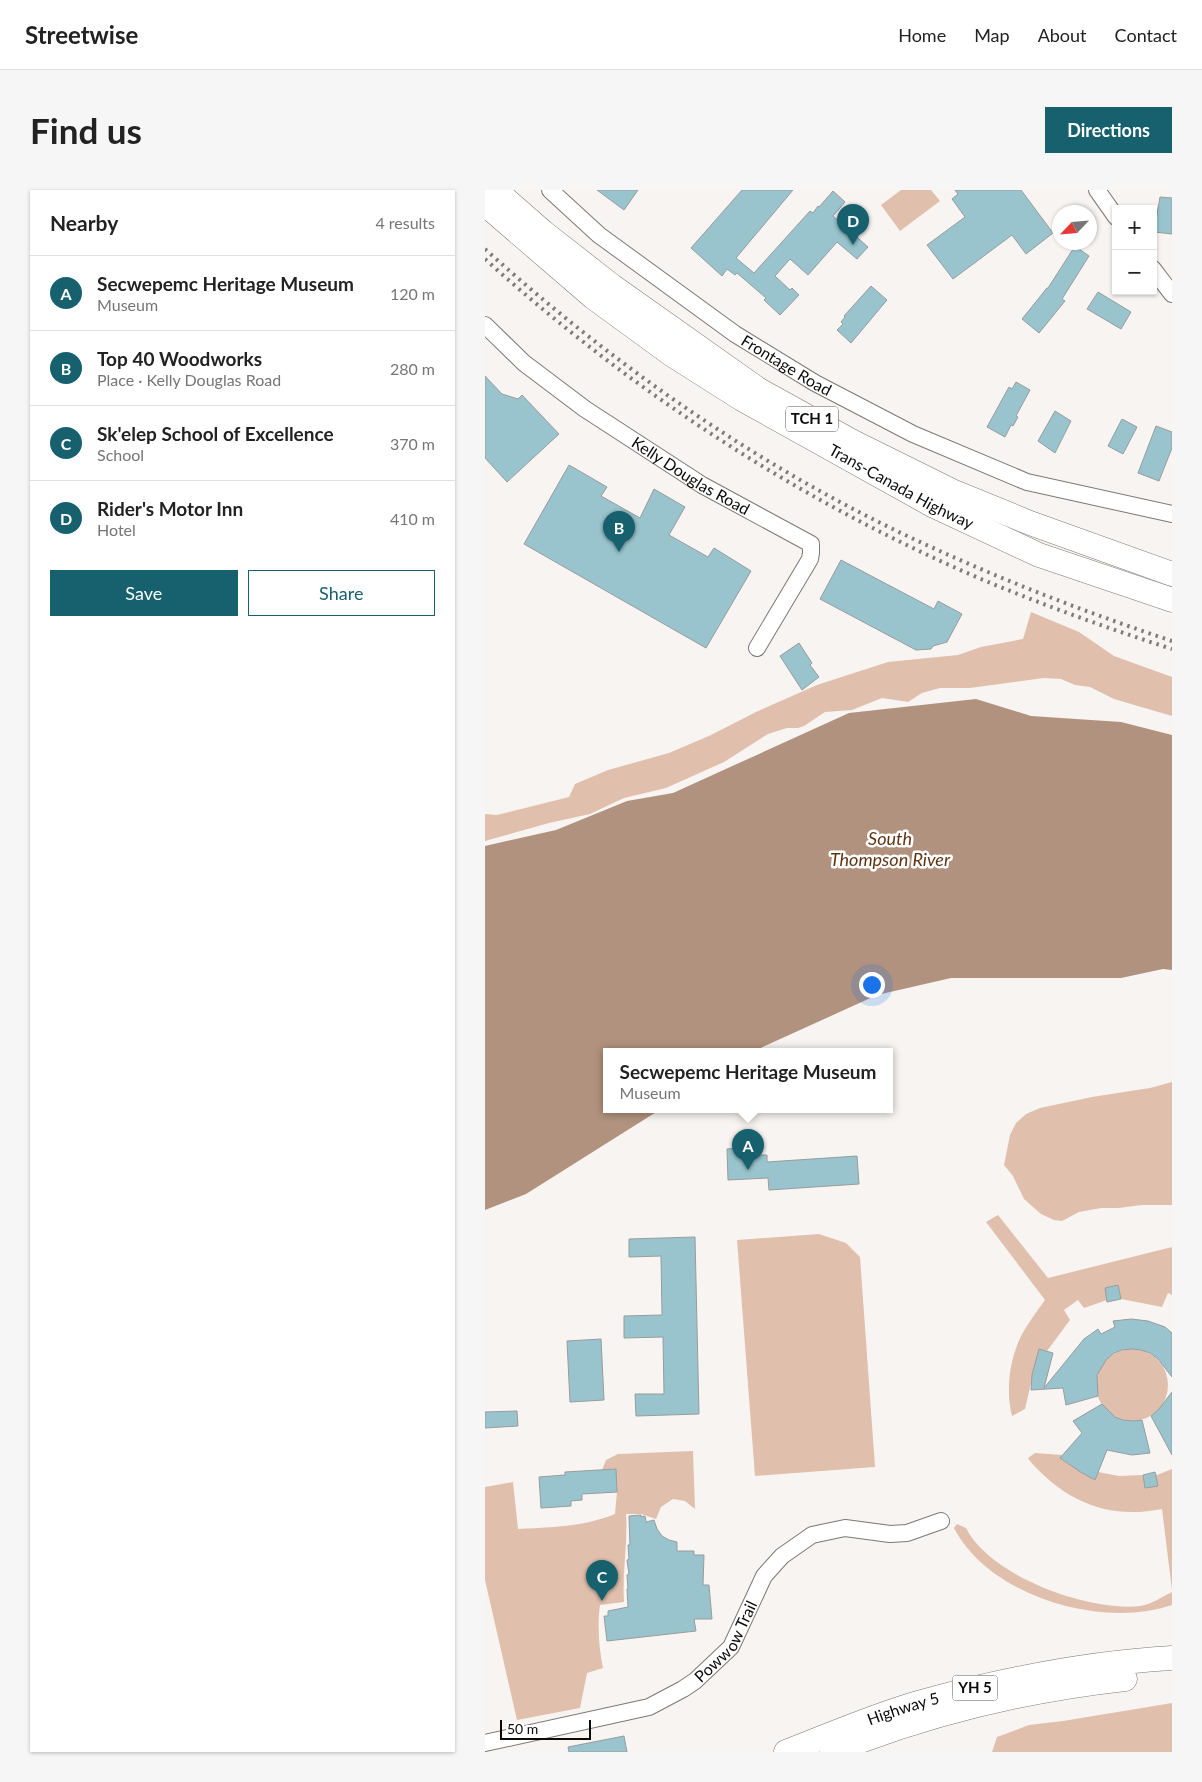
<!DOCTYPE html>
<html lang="en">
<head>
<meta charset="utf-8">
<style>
  :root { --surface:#fff; --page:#f6f6f6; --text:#222; --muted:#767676; --line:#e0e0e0; --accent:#17616f }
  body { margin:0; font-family:Lato,sans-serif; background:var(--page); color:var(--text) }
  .controls { position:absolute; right:15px; top:15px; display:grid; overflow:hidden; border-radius:0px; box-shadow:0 1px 4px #0004 }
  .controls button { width:45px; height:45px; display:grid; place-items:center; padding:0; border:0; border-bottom:1px solid var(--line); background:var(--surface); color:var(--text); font:25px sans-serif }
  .compass { position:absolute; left:567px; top:15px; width:45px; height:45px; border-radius:50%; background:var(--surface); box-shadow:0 1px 4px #0004; rotate:244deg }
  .scale { position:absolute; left:15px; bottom:12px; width:91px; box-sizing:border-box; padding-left:5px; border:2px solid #0c0b0a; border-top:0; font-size:14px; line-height:18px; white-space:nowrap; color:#0c0b0a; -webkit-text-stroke:4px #fff; paint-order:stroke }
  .you { position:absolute; left:386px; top:794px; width:18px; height:18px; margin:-12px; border:4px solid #fff; border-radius:50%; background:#1a73e8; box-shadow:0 0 0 8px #1a73e833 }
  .badge { display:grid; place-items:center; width:32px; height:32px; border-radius:50%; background:var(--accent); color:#fff; font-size:16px; font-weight:700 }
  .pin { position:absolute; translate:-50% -41px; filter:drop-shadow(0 1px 2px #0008) }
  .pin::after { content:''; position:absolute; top:26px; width:18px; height:15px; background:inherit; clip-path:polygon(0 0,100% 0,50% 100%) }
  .popup { position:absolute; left:118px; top:858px; width:290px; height:65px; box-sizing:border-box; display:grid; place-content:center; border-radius:0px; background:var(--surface); filter:drop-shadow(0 1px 4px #0005); font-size:16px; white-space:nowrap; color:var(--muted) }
  .popup b { font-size:19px; color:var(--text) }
  .popup::after { content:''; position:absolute; left:50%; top:100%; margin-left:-10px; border:10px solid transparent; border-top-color:var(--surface) }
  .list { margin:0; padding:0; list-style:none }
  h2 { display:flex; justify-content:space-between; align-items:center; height:65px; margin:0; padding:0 20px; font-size:21px }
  h2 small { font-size:16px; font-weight:400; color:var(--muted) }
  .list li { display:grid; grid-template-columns:32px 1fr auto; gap:15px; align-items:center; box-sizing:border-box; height:75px; padding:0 20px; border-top:1px solid var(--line) }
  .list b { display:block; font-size:19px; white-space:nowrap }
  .list p { margin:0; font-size:16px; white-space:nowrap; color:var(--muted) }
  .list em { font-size:16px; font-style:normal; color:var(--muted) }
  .actions { display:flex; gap:10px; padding:15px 20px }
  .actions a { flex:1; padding:11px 0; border:1px solid var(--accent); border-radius:0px; text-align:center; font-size:18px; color:var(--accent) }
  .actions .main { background:var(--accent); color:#fff }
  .map { position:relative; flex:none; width:687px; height:1562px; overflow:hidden; border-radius:0px }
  header { display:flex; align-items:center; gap:30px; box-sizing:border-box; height:70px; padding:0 25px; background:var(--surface); border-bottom:1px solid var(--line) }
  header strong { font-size:24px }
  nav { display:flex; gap:28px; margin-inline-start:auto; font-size:18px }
  .intro { display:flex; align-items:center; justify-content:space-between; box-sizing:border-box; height:120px; padding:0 30px }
  h1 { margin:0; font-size:35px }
  .button { padding:12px 22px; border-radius:0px; background:var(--accent); color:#fff; font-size:18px; font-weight:700 }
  main { display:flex; gap:30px; padding:0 30px }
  aside { flex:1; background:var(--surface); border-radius:0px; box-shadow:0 1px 4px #0004 }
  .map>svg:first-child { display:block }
</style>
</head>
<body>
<header>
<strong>Streetwise</strong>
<nav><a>Home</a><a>Map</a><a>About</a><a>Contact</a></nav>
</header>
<div class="intro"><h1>Find us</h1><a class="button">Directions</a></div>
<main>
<aside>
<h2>Nearby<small>4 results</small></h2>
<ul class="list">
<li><span class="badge">A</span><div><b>Secwepemc Heritage Museum</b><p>Museum</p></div><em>120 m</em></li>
<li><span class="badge">B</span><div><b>Top 40 Woodworks</b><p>Place · Kelly Douglas Road</p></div><em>280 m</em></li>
<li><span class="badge">C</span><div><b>Sk'elep School of Excellence</b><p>School</p></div><em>370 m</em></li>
<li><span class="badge">D</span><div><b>Rider's Motor Inn</b><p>Hotel</p></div><em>410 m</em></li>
</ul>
<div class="actions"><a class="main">Save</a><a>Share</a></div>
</aside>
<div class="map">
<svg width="687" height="1562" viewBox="0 0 687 1562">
  <rect width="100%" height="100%" fill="#f7f4f2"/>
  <g fill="#e0c0ac">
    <path d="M416 0H446L455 11 415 41 396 15Z"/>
    <path d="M546 422 594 442 629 466 687 487V526L629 509 605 497 590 495 576 489 559 488 485 498H455L437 503 423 512 397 508 367 520 340 522 319 536 313 538H302L283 544 239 572 181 598 139 608 105 624 64 633 0 651V624L12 625 84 607 90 594 123 580 184 563 226 545 271 522 332 495 403 472 473 465 496 457 538 449Z"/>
    <path d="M687 892V1015H657L633 1018H616L594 1022 577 1031 569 1030 556 1024 539 1009 528 986 519 975 525 945 531 933 541 924 555 918 607 907 665 898Z"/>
    <path d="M513 1025 563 1088 687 1057V1105L683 1103 677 1117 636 1109 633 1095 622 1110 599 1118 593 1110 579 1120 585 1130 562 1161 554 1159 540 1219 527 1226C520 1198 525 1164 540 1139 546 1129 553 1120 560 1110L501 1032Z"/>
    <path d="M334 1044 361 1053 375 1067 390 1277 270 1286 252 1050Z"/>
    <circle cx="647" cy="1195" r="36"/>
    <path d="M208 1261 210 1319 200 1311 188 1309 176 1317 171 1329 156 1324H141C143 1353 137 1383 139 1412L115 1415C112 1435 114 1459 118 1478L102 1483 95 1518 32 1530 0 1390V1297L28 1292 33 1339C68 1337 98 1337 130 1324L132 1302 131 1279 117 1280 121 1270 133 1264Z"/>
    <path d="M550 1263 577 1265 575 1268 597 1283 610 1290 613 1282 634 1286 658 1285 660 1298 673 1295 670 1282 672 1285 687 1279V1400L677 1319C623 1330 580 1311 545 1271L543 1268Z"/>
    <path d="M472 1334 481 1338C505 1386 603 1422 655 1416 667 1414 677 1407 687 1402V1415C617 1439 505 1407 469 1338Z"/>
    <path d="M687 1513V1562H507L512 1547 544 1535 578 1531Z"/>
  </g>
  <path fill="#b1927e" d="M491 509 546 526 636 532 687 545V780L678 779 636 788H466L392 805 269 861H122V919H176L41 1004 0 1020V656L71 640 142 611 188 603 364 523Z"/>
  <g fill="#99c4cd" stroke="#989c9d">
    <path d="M112 0H153L139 20Z"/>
    <path d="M257 0H308L251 68 269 83 325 21 328 23 333 16 334 17 348 1 360 12 348 26 383 57 372 69 352 52 323 85 305 69 290 86 305 100 307 98 314 105 295 125 279 110 281 108 252 83 250 85 242 79 237 86 206 58Z"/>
    <path d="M470 0H536L568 43 541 64 527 45 468 89 442 55 480 27 467 9 473 4Z"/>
    <path d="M675 7 687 8V44L669 42Z"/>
    <path d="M590 56 604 66 577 109 580 111 554 143 537 129 562 98H563Z"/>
    <path d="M386 96 402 110 366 153 352 140 358 134 356 132 360 127 359 126Z"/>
    <path d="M613 102 646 122 636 139 602 119Z"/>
    <path d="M0 186 17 204 33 209 37 205 74 244 22 292 0 268Z"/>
    <path d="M531 192 545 200 531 226 533 227 528 236 526 235 520 247 502 237 524 197 527 199Z"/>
    <path d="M570 221 586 231 570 263 553 251Z"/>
    <path d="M637 229 652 237 638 264 623 256Z"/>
    <path d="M671 236 687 242V258L674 291 653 283Z"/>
    <path d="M84 275 122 297 116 306 155 328 169 299 200 317 184 345 223 367 229 358 266 381 221 458 39 354Z"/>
    <path d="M356 370 449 419 453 411 477 424 462 452 448 456 446 459 431 460 335 409Z"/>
    <path d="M314 453 327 473 325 475 334 487 317 500 295 466Z"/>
    <path d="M268 957V965H282V972L372 966 374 994 284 1000 283 988 243 990 242 959Z"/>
    <path d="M210 1047 214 1224 151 1226 150 1204H179L178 1147 139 1148V1126L177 1125 176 1066 144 1067V1049Z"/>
    <path d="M633 1095 636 1109 622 1112 620 1098Z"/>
    <path d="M646 1129 663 1131 680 1137 687 1143V1187L673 1169 665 1163 656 1160 647 1159 637 1160 629 1163 621 1170 612 1185 613 1206 581 1215 578 1198 546 1200 547 1185 554 1159 568 1163 559 1198 599 1149 613 1139 616 1144 630 1137 628 1131Z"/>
    <path d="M116 1149 119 1210 85 1212 82 1151Z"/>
    <path d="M687 1202V1265L666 1226 673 1220Z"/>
    <path d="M617 1214 630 1227 638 1230 648 1231 657 1230 665 1263 647 1265 622 1260 610 1290 597 1283 575 1268 597 1243 588 1231Z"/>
    <path d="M32 1221 33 1236 0 1238V1222Z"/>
    <path d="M131 1279 132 1302 97 1304V1310L86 1311V1316L56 1318 54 1287 80 1285V1282Z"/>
    <path d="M670 1282 673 1296 660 1298 658 1285Z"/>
    <path d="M156 1325V1327L160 1326 161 1332 169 1330 172 1339 177 1346 184 1350 192 1352V1361H209V1365H219L218 1395H224L227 1429H209L211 1441 122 1451 119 1426H123V1421L143 1417 142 1399H143L142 1385 144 1384 142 1370 144 1369 143 1355H145L144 1326Z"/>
    <path d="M139 1546 142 1562H84L83 1557Z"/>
  </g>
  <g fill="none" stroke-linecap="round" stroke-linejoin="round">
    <g stroke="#7c7977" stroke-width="18">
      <g id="minor">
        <path id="s1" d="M65 0 114 45 250 144 330 193 428 244 542 292 687 324"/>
        <path d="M612 0 631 27"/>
        <path d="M668 79 687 104"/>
        <path id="s2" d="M0 135 39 173 100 219 217 295 326 354V363L325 369 272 458"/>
        <path id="s3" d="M0 1553 164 1517 198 1499 210 1491 246 1457 279 1386 297 1366 327 1345 360 1338 405 1344 422 1343 456 1331"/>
      </g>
    </g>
    <g stroke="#7c7977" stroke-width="25">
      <g id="highway">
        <path d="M10 0 58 42 127 96 274 200 368 252 467 301 545 333 687 384"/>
        <path id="s4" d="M0 14 108 107 186 164 257 209 449 316 554 365 687 410"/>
        <path id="s5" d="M301 1562C345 1545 388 1526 433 1513 516 1490 601 1473 687 1468"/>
        <path d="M347 1562C441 1524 540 1500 640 1489"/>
      </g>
    </g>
    <use href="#minor" stroke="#fff" stroke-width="16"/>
    <use href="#highway" stroke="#fff" stroke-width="24"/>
    <g stroke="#7f7d7b" stroke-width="4" stroke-dasharray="2.5 5" stroke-linecap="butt">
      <path d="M0 59C124 171 264 270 416 343 504 385 594 420 687 451"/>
      <path d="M0 69C146 201 314 311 496 389 558 415 622 438 687 459"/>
    </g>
  </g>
  <g text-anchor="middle" stroke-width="5" stroke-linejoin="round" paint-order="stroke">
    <g fill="#fff" stroke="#555454" stroke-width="1">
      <rect x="301" y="216.5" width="52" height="25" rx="4"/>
      <rect x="467.5" y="1485.5" width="45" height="25" rx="4"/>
    </g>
    <g font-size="15" font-weight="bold" fill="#0c0b0a">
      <text x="327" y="234">TCH 1</text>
      <text x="490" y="1503">YH 5</text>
    </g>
    <g font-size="16" fill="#0c0b0a" stroke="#fff">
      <text dy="6" stroke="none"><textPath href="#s1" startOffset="295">Frontage Road</textPath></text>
      <text dy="6" stroke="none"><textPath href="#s2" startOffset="256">Kelly Douglas Road</textPath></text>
      <text dy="6" stroke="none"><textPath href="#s4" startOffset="505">Trans-Canada Highway</textPath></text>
      <text dy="6" stroke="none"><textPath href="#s3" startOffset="272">Powwow Trail</textPath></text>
      <text dy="6" stroke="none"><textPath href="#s5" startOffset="125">Highway 5</textPath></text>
    </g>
    <g font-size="18" font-style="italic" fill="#603413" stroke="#fff">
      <text x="405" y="655">South<tspan x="405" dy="21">Thompson River</tspan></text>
    </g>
  </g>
</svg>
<div class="controls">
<button>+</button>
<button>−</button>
</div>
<svg class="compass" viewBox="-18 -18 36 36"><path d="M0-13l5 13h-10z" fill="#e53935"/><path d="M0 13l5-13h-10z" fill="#767676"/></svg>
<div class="scale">50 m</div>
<div class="you"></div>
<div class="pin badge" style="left:263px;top:980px">A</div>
<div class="popup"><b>Secwepemc Heritage Museum</b>Museum</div>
<div class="pin badge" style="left:134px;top:362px">B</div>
<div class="pin badge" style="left:117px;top:1411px">C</div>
<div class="pin badge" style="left:368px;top:55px">D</div>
</div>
</main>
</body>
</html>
